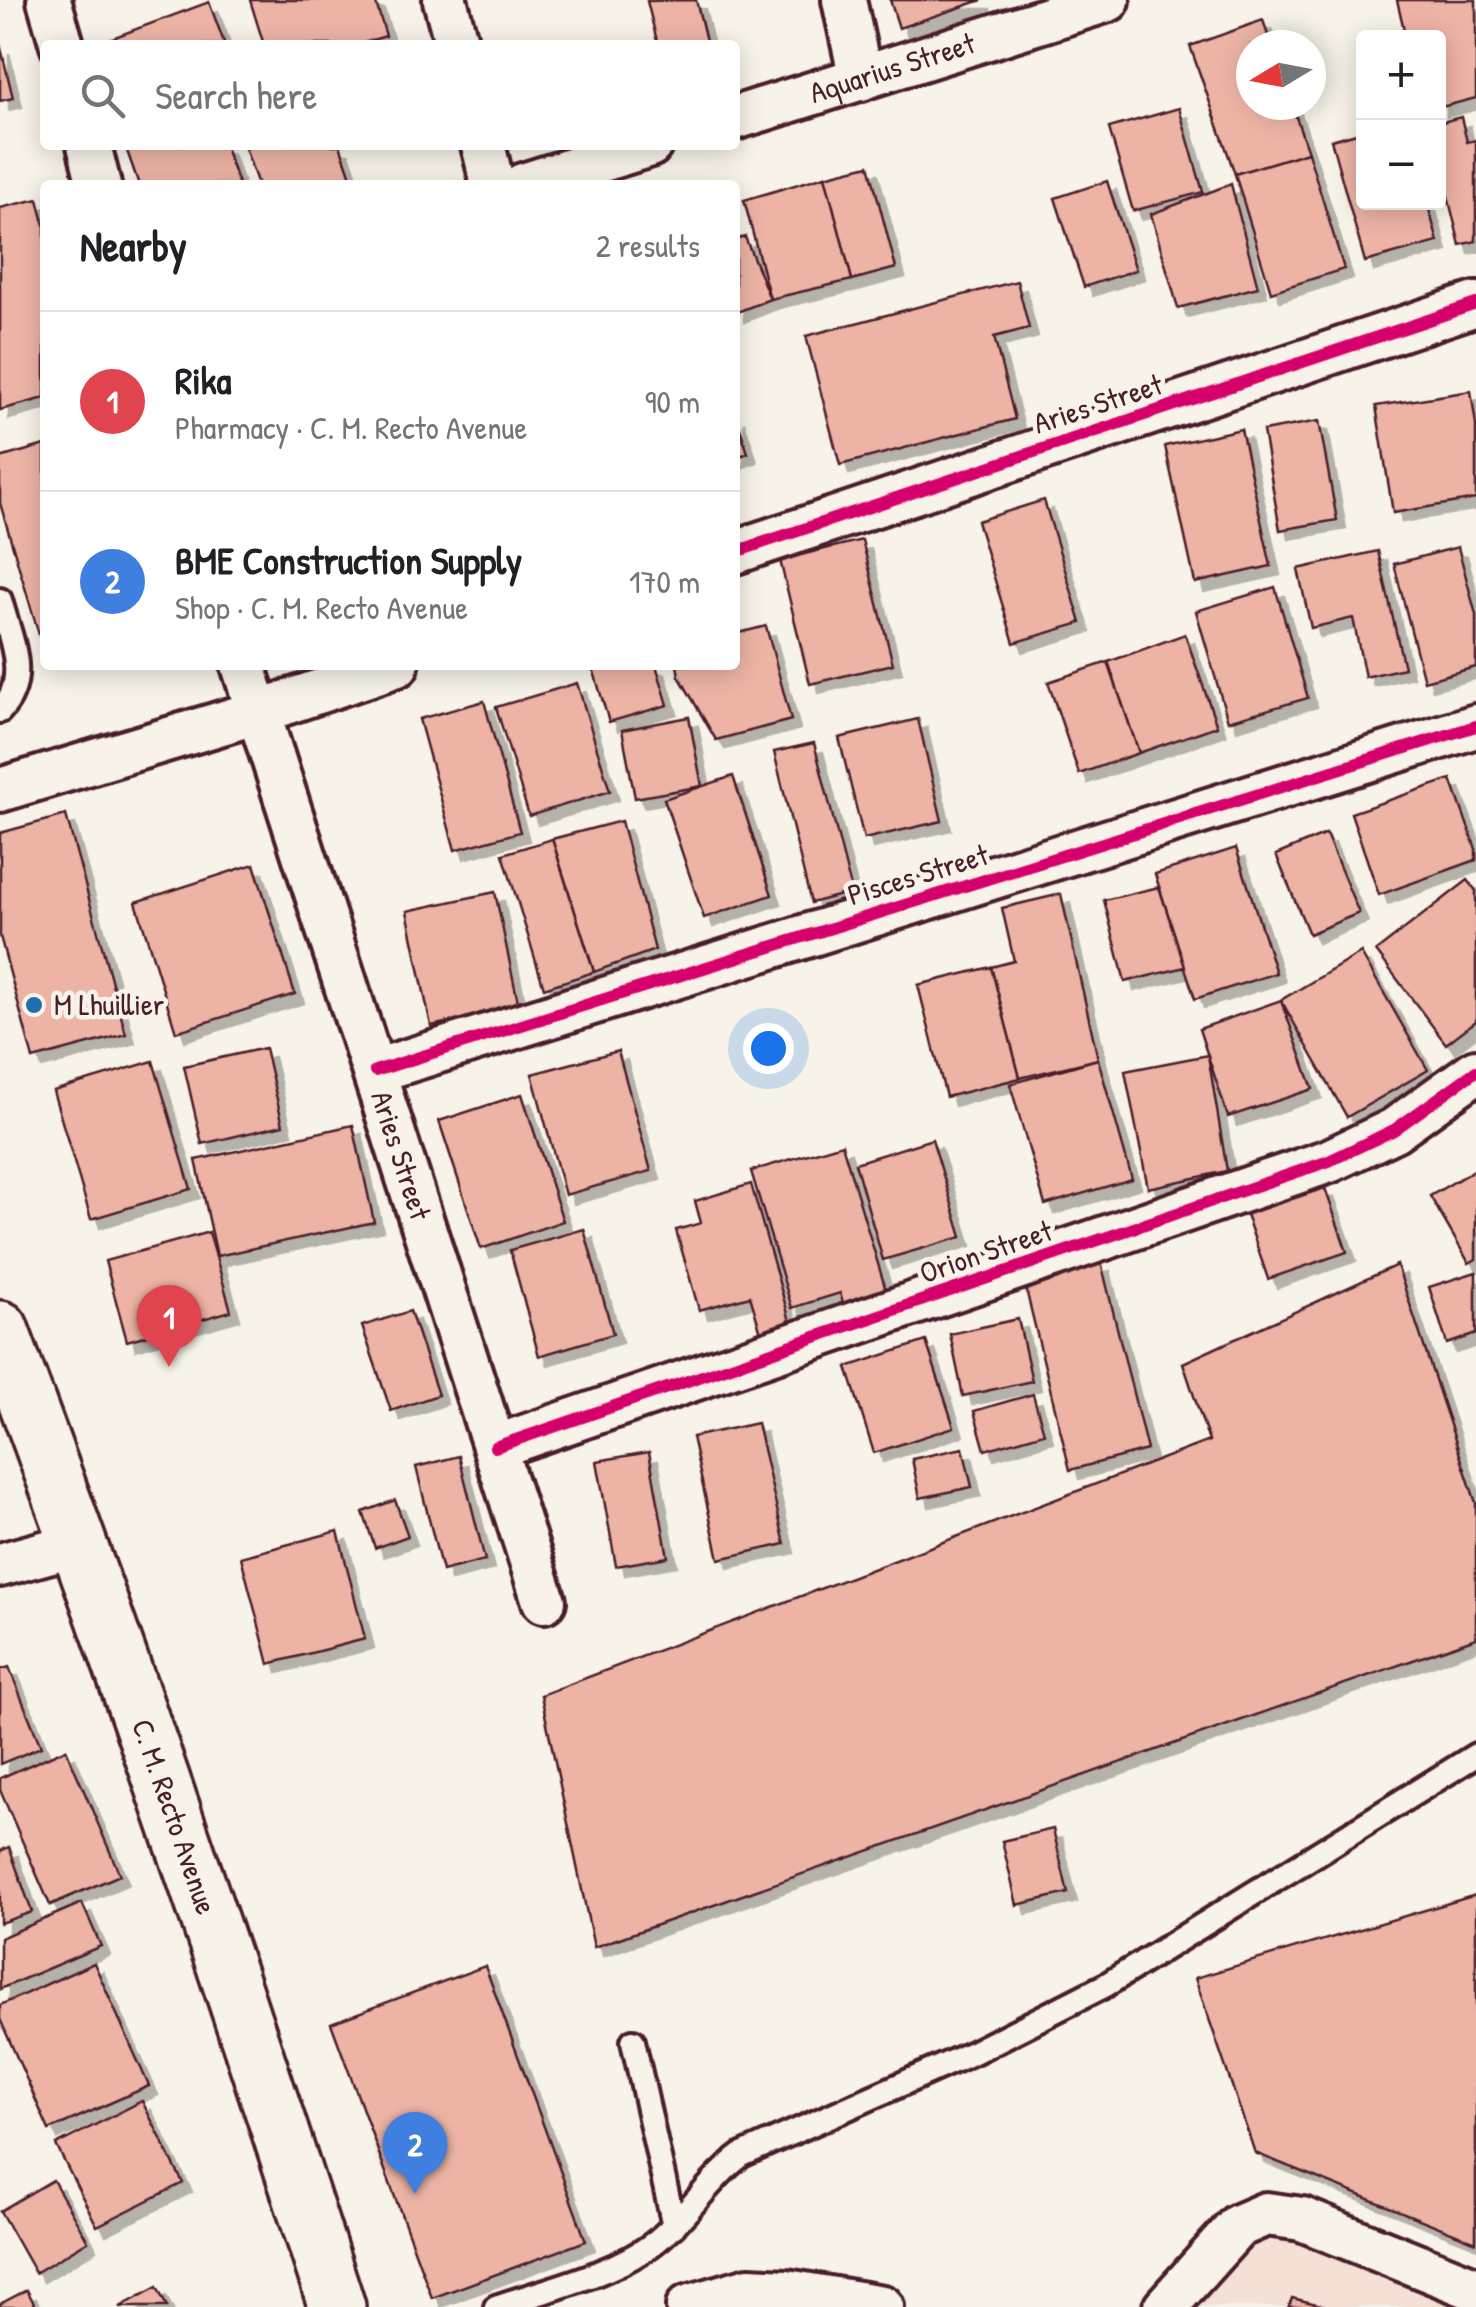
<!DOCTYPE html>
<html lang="en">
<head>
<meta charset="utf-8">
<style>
  :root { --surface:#fff; --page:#f2f2f2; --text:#202124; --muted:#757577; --line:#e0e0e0; --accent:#db2777 }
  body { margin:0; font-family:"Patrick Hand",sans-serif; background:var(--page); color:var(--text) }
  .controls { position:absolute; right:30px; top:30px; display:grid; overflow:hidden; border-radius:10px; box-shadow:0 5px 25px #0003 }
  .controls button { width:90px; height:90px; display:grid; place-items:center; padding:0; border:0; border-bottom:2px solid var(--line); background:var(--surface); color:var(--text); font:50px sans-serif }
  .compass { position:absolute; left:1236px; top:30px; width:90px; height:90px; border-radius:50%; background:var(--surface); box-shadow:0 5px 25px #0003; rotate:260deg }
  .you { position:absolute; left:768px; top:1048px; width:35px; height:35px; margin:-25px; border:8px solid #fff; border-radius:50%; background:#1a73e8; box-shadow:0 0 0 15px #1a73e833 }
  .badge { display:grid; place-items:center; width:65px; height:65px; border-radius:50%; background:var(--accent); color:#fff; font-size:32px; font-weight:700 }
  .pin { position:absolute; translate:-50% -82px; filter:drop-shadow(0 2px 5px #0008) }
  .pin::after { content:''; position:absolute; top:52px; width:35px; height:30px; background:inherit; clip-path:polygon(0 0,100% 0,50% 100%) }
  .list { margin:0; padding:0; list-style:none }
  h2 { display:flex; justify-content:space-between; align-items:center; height:130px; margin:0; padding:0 40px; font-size:42px }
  h2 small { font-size:32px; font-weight:400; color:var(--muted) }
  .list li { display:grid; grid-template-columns:65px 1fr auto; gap:30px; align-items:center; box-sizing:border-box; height:180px; padding:0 40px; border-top:2px solid var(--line) }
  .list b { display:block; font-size:38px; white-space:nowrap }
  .list p { margin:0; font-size:32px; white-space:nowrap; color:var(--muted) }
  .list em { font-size:32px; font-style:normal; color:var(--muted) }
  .icon { flex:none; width:55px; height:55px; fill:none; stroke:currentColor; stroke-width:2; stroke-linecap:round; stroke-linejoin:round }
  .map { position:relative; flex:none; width:1476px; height:2307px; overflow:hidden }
  .search { position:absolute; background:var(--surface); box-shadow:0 5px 25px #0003; left:40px; top:40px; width:700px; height:110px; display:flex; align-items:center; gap:25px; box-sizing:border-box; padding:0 35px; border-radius:10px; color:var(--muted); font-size:38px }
  .panel { position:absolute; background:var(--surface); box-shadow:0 5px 25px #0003; left:40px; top:180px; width:700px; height:490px; border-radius:10px }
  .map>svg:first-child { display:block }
</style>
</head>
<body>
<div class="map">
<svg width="1476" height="2307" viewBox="0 0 1476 2307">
  <defs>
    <filter id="shadow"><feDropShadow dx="9" dy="9" stdDeviation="0" flood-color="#0004"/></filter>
  </defs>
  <rect width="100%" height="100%" fill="#f7f3e8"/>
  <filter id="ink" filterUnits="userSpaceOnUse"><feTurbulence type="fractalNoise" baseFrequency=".01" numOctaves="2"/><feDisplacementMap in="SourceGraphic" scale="20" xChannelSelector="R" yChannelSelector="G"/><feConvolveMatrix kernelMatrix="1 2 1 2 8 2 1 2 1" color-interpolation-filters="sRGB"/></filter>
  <g filter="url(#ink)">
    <path fill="#f4e0d4" d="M1289 2231 1476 2307H1199L1248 2248Z"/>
    <g fill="#edb4a5" stroke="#4a1f2b" stroke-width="2.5" filter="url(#shadow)">
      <path d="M250 0H375L386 36 356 45H264Z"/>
      <path d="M696 0 707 45H658L647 1Z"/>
      <path d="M890 0H982L899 28Z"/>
      <path d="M1397 0H1476V98L1438 108V38H1406Z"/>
      <path d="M209 2 225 45H105L104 41Z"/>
      <path d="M1263 20 1271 45H1251V105H1292L1308 152 1235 174 1190 46Z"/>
      <path d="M0 44 13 98 0 101Z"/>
      <path d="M1179 108 1203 192 1133 211 1109 128Z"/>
      <path d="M1461 117 1467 142 1476 140V241L1460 245 1438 156V123Z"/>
      <path d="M1364 131V202H1427L1438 242 1365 262 1331 140Z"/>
      <path d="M125 145H224L239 185H139Z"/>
      <path d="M244 145H340L354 185H258Z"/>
      <path d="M1308 152 1344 269 1271 292 1235 174Z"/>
      <path d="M869 165 896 268 852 280 825 176Z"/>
      <path d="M825 176 852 280 770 299 744 200Z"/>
      <path d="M1107 181 1136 270 1084 287 1055 198Z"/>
      <path d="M1231 184 1258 287 1178 308 1151 214Z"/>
      <path d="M38 199 45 227V398L0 410V208Z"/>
      <path d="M745 237 770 299 735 313V240Z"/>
      <path d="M1017 281 1029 328 994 337 1015 419 840 465 806 336Z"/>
      <path d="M1471 391 1476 425V499L1393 513 1376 406Z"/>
      <path d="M735 413 748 453 735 458Z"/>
      <path d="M1319 421 1337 520 1280 530 1263 431Z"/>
      <path d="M1241 429 1271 566 1195 583 1165 446Z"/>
      <path d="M45 445V655L0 503V458Z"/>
      <path d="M1044 500 1081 623 1014 643 977 521Z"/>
      <path d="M862 540 893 664 810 684 780 560Z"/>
      <path d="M1458 547 1476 615V667L1424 681 1394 564Z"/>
      <path d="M1378 551 1404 668 1365 677 1353 618 1311 628 1298 569Z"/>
      <path d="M1275 587 1308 698 1228 721 1196 611Z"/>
      <path d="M766 626 791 720 716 740 679 676 677 665H735V634Z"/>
      <path d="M1185 634 1217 726 1139 753 1108 662Z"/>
      <path d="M1108 662 1139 753 1079 774 1048 682Z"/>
      <path d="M592 665H656L668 705 609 722Z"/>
      <path d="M577 683 610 791 529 816 496 707Z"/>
      <path d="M484 701 520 832 455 850 419 719Z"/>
      <path d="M689 717 702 786 635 798 622 730Z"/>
      <path d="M918 719 942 821 864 839 839 738Z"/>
      <path d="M814 743 852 892 811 903 774 752Z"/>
      <path d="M733 776 772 895 704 918 664 799Z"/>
      <path d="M1451 779 1476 849V860L1379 895 1351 813Z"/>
      <path d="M66 815 126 1034 33 1059 0 936V833Z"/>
      <path d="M621 821 655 950 594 972 552 839Z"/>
      <path d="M1326 834 1359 913 1309 934 1276 855Z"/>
      <path d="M552 839 594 972 544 988 503 854Z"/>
      <path d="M1236 848 1276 973 1195 999 1155 874Z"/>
      <path d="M254 864 295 994 176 1032 136 902Z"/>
      <path d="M1468 880 1476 891V1021L1446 1044 1376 951Z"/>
      <path d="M1159 887 1185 967 1125 982 1104 900Z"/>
      <path d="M495 892 519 1007 431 1026 407 911Z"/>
      <path d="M1061 894 1098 1059 1020 1078 991 967 1014 961 1002 908Z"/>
      <path d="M1361 953 1428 1070 1347 1117 1281 1000Z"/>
      <path d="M991 967 1020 1078 946 1097 918 985Z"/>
      <path d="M1281 1000 1313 1089 1228 1117 1199 1029Z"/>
      <path d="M265 1048 283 1125 202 1144 184 1066Z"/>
      <path d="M618 1051 651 1171 565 1195 532 1074Z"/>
      <path d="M1208 1055 1227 1171 1148 1188 1125 1071Z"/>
      <path d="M1098 1059 1132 1179 1045 1205 1010 1084Z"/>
      <path d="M153 1061 191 1189 91 1219 53 1091Z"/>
      <path d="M522 1094 563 1221 481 1249 439 1121Z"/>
      <path d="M353 1125 374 1222 217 1256 196 1160Z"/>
      <path d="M932 1139 962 1237 883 1260 855 1163Z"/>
      <path d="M842 1144 888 1297 845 1310 840 1293 792 1308 751 1171Z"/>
      <path d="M1476 1169V1259L1469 1263 1430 1196Z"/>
      <path d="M751 1184 792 1328 762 1336 750 1296 699 1310 676 1230 701 1223 695 1201Z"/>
      <path d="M1325 1188 1347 1252 1268 1279 1246 1214Z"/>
      <path d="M584 1229 613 1334 539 1356 510 1250Z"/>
      <path d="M209 1232 231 1311 127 1341 105 1261Z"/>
      <path d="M1101 1262 1147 1450 1070 1470 1024 1281Z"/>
      <path d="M1397 1265 1476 1503V1638L594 1947 541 1695 1209 1441 1183 1363Z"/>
      <path d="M1476 1272V1334L1447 1344 1429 1287Z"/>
      <path d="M410 1311 438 1395 391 1411 362 1326Z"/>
      <path d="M1018 1319 1032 1381 963 1396 950 1334Z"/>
      <path d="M926 1341 954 1427 874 1453 847 1367Z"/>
      <path d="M1033 1394 1044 1433 985 1450 974 1411Z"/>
      <path d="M757 1423 785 1544 719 1559 692 1437Z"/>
      <path d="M963 1448 972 1487 920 1498 912 1459Z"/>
      <path d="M649 1452 668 1557 616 1566 597 1461Z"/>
      <path d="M459 1456 485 1560 442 1571 416 1467Z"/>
      <path d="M395 1500 408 1536 375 1548 363 1512Z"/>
      <path d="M338 1531 365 1639 269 1664 241 1557Z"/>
      <path d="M9 1667 41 1747 0 1764V1670Z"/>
      <path d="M66 1749 120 1875 50 1905 0 1790V1778Z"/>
      <path d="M1053 1829 1068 1893 1017 1905 1002 1841Z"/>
      <path d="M9 1847 32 1912 0 1923V1851Z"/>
      <path d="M1476 1895V2242L1255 2153 1195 1978Z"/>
      <path d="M82 1903 101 1946 0 1989V1938Z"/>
      <path d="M94 1963 149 2086 49 2130 0 2019V2005Z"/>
      <path d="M485 1966 586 2241 432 2298 331 2023Z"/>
      <path d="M142 2101 183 2183 97 2226 56 2145Z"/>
      <path d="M53 2180 88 2241 35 2273 0 2211Z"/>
      <path d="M157 2287 167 2307H120Z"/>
      <path d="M27 2290 36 2307H0V2304Z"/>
      <path d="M1292 2298 1329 2307H1289Z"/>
    </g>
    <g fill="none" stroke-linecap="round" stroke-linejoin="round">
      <g stroke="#4a1f2b" stroke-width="30">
        <g id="service">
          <path d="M0 600C10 638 31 679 0 711"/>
          <path d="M633 2041 674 2226"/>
          <path d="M496 2307C545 2290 614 2274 654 2243 687 2218 708 2180 742 2155L974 2052 1106 1985 1476 1755"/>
        </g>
      </g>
      <g stroke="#4a1f2b" stroke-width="50">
        <g id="minor">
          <path d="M49 0 62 45"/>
          <path d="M445 0 457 45"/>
          <path d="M844 0 861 79"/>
          <path id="s1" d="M735 118 1108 0"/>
          <path d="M89 145 99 185"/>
          <path d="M483 145 493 185"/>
          <path d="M523 185 650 145"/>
          <path d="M735 552 1476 304"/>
          <path id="s2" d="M243 665 544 1601"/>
          <path d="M0 790 258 712 397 665"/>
          <path d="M375 1071 1476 726"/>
          <path d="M495 1447 1329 1161 1394 1130 1476 1071"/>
          <path d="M0 1565 80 1543"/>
          <path d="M688 2307 749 2289 786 2291 882 2307"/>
          <path d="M1165 2307 1238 2226 1266 2214 1302 2219 1476 2289"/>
        </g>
      </g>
      <g stroke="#4a1f2b" stroke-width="62">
        <g id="trunk">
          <path id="s3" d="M0 1329C120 1652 232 1979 337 2307"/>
        </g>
      </g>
      <use href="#service" stroke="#f7f3e8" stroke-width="22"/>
      <use href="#minor" stroke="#f7f3e8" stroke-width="42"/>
      <use href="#trunk" stroke="#f7f3e8" stroke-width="55"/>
      <g stroke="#f7f3e8" stroke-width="19">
        <g id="cycleway">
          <path d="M735 552 1476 304"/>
          <path d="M375 1071 1476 726"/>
          <path d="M495 1447 1329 1161 1394 1130 1476 1071"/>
        </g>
      </g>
      <use href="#cycleway" stroke="#d6006c" stroke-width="12"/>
    </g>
  </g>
  <circle fill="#1f6fb2" stroke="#f7f3e8" stroke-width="4" cx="34" cy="1005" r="10"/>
  <g text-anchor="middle" stroke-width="9" stroke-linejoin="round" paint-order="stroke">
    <g font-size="30" fill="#4a1f2b" stroke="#f7f3e8">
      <text dy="10" stroke="none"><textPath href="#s1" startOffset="165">Aquarius Street</textPath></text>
      <text transform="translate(1098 404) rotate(-18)" y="10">Aries Street</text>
      <text transform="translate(918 875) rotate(-17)" y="10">Pisces Street</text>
      <text dy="10" stroke="none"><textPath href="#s2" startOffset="515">Aries Street</textPath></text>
      <text transform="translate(986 1252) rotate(-19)" y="10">Orion Street</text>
      <text dy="10" stroke="none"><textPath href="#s3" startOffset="518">C. M. Recto Avenue</textPath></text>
    </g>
    <g font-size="30" fill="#4a1f2b" stroke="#f7f3e8" text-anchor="start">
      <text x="54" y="1015">M Lhuillier</text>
    </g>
  </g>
</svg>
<div class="controls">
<button>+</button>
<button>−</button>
</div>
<svg class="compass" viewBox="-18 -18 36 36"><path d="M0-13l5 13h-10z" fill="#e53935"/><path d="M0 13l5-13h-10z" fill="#757577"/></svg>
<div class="you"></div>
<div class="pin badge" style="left:169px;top:1367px;background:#e0444e">1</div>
<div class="pin badge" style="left:415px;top:2194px;background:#3f7fe0">2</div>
<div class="search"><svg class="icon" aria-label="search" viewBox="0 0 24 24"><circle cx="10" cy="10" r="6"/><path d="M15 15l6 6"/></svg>Search here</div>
<section class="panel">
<h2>Nearby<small>2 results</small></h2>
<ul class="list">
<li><span class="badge" style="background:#e0444e">1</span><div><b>Rika</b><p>Pharmacy · C. M. Recto Avenue</p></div><em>90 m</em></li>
<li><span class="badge" style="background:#3f7fe0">2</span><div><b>BME Construction Supply</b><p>Shop · C. M. Recto Avenue</p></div><em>170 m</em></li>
</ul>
</section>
</div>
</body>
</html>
